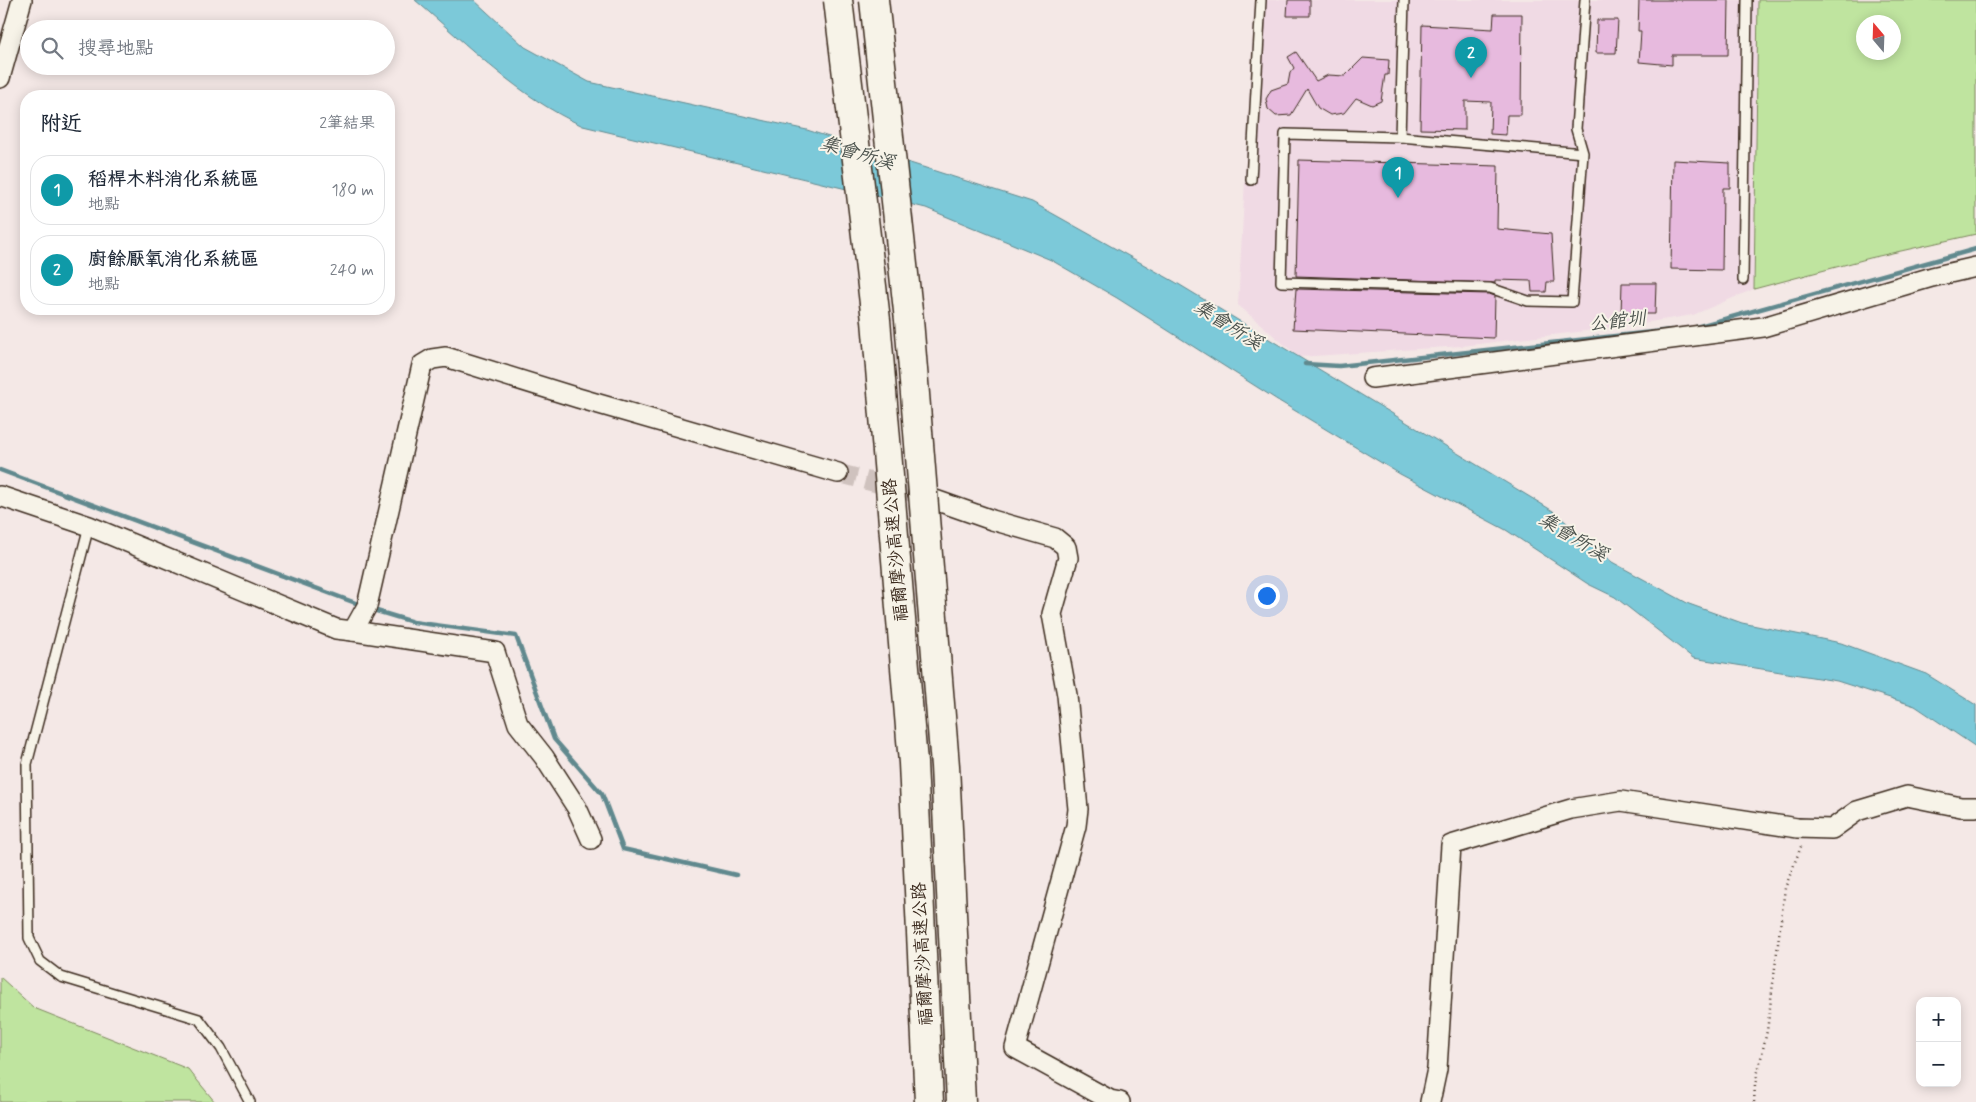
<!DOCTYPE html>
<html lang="zh-TW">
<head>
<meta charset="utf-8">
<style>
  :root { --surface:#fff; --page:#f2f2f3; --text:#1f2937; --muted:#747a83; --line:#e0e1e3; --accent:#0f766e }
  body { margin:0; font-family:Mynerve,"LXGW WenKai TC",sans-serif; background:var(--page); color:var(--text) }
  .controls { position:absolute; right:15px; bottom:15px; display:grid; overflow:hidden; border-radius:10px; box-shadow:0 2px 12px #0003 }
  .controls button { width:45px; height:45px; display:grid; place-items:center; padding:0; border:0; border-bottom:1px solid var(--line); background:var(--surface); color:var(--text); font:25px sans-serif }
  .compass { position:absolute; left:1856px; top:15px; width:45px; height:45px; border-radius:50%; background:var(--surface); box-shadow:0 2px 12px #0003; rotate:341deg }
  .you { position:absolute; left:1266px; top:595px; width:18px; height:18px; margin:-12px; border:4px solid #fff; border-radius:50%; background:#1a73e8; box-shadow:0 0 0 8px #1a73e833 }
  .badge { display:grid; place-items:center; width:32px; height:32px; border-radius:50%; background:var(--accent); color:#fff; font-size:16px; font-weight:700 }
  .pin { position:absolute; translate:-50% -41px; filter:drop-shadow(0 1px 2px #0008) }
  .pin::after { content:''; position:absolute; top:26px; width:18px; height:15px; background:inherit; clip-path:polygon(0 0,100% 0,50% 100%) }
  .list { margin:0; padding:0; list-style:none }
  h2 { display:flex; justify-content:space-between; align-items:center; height:65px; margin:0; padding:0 20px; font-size:21px }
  h2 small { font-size:16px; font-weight:400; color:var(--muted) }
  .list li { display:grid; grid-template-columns:32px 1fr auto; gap:15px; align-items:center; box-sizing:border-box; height:70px; margin:0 10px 10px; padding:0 10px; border:1px solid var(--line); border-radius:20px }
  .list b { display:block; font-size:19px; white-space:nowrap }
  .list p { margin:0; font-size:16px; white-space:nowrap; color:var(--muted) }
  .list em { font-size:16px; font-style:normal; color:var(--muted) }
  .icon { flex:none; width:28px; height:28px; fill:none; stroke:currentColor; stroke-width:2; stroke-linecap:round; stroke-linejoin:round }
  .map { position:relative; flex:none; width:1976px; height:1102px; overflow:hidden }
  .search { position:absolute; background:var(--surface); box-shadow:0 2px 12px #0003; left:20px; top:20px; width:375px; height:55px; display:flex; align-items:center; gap:12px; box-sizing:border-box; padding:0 18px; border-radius:28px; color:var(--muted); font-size:19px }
  .panel { position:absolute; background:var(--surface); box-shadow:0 2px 12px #0003; left:20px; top:90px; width:375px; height:225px; border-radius:20px }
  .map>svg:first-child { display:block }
</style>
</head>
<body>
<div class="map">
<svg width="1976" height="1102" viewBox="0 0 1976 1102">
  <rect width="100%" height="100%" fill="#f4e8e6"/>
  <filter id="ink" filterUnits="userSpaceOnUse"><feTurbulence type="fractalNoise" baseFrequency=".02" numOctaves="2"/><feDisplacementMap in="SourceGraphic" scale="10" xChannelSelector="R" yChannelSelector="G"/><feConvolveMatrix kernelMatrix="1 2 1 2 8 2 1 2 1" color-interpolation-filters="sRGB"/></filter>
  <g filter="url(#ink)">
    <path fill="#f0dae4" d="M1255 0H1758L1754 289 1693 315 1618 327 1462 346 1299 357 1238 305Z"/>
    <g fill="#bfe49f" stroke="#7d875e" fill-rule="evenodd">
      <path d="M1758 0H1976V234L1870 258 1754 289ZM1864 22H1894V52H1864Z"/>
      <path d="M0 977 34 1008 188 1069 215 1102H0Z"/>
    </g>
    <path fill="#7bc9d9" stroke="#61898e" d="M415 0H474L525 47 589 82 807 130 1032 202 1175 282 1553 511 1612 562 1689 604 1742 623 1841 643 1926 674 1976 705V747L1915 706 1837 681 1693 658 1615 597 1588 584 1506 530 1400 474 1279 401 1117 298 1051 260 926 208 583 126C518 97 468 45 415 0Z"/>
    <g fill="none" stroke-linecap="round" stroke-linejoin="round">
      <g stroke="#61898e" stroke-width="4.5">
        <path d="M1696 327 1976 249"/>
        <path d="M1305 364 1339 366 1671 330"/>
        <path d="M0 470 361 605"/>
        <path d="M370 609 413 622 516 636 554 739 602 794 623 849 736 875"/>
      </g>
    </g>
    <g fill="#e7bade" stroke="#3b2a1e">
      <path d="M1288 0H1310V16H1287Z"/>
      <path d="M1639 0H1729L1728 55H1672V65L1639 62 1641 31H1638Z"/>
      <path d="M1494 14H1522L1521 115H1507L1506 135 1490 134 1491 102 1465 101V130L1420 129 1422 25 1493 29Z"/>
      <path d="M1597 20H1618L1616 53H1596Z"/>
      <path d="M1296 52 1316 81 1328 75 1345 76 1363 58 1389 60 1388 75H1385L1381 101 1372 105 1356 98 1344 113 1330 115 1318 108 1307 89 1291 115 1276 116 1268 109 1266 99 1271 90 1288 84 1290 73 1294 68 1288 57Z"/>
      <path d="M1299 160 1498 166 1497 229 1551 234 1554 282H1547L1546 292H1532L1531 281 1495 280V283L1296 276Z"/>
      <path d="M1673 160 1730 163V188H1723L1722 270 1671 269Z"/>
      <path d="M1622 283H1656L1655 314H1621Z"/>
      <path d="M1296 289 1489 294 1495 296 1494 338 1293 329Z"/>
    </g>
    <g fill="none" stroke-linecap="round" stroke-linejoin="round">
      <path stroke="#cfc2be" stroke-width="19" stroke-dasharray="19 9" stroke-linecap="butt" d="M838 473 918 494"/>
      <g stroke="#3b2a1e" stroke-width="12">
        <g id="service">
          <path d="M1400 137 1404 0"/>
          <path d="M1583 153 1400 137 1285 134 1281 282 1490 288 1528 301 1572 302 1583 153 1576 129 1585 0"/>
          <path d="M1251 180 1261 0"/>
          <path d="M1743 280 1747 0"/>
          <path d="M89 526 27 764 29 938 40 961 61 977 199 1019 221 1048 250 1102"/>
        </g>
      </g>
      <g stroke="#3b2a1e" stroke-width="22">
        <g id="minor">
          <path d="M0 78 22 0"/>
          <path d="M1372 378 1763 327 1932 277 1976 267"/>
          <path d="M918 494 992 520 1055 538 1066 547 1068 558 1052 614 1067 695 1078 809 1076 826 1015 1048 1110 1100 1120 1102"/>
          <path d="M0 496 89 526 336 629 353 631 367 606 422 365 432 359 446 357 578 398 838 473"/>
          <path d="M353 631 495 652 518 724 544 757 577 808 591 839"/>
          <path d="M1430 1102 1437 1069 1451 845 1571 809 1621 801 1797 828 1832 829 1857 811 1907 796 1961 807H1976"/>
        </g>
      </g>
      <path stroke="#3b2a1e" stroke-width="2.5" stroke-dasharray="1 4" stroke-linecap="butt" d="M1754 1102 1755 1085 1767 1031 1785 888 1802 844"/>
      <use href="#service" stroke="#f7f3e8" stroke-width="9"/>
      <use href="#minor" stroke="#f7f3e8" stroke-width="19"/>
      <g stroke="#3b2a1e" stroke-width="31" stroke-linecap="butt">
        <g id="motorway-bridge">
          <path d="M838 0 876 320 913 763 929 1102"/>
          <path d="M874 0 909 320 945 766 961 1102"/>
        </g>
      </g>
      <use href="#motorway-bridge" stroke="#f7f3e8" stroke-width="28"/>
    </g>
  </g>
  <g text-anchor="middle" stroke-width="4" stroke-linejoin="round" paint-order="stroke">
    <g font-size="18" fill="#3b2a1e" stroke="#f7f3e8">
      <text transform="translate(895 550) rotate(-95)" y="6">福爾摩沙高速公路</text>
      <text transform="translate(922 954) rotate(-93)" y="6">福爾摩沙高速公路</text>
    </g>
    <g font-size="19" font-style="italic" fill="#4b524d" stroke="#f7f3e8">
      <text transform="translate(858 152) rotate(16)" y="7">集會所溪</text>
      <text transform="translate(1617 320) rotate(-6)" y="7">公館圳</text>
      <text transform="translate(1229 324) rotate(32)" y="7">集會所溪</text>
      <text transform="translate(1574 536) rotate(31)" y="7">集會所溪</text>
    </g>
  </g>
</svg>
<div class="controls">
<button>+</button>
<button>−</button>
</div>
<svg class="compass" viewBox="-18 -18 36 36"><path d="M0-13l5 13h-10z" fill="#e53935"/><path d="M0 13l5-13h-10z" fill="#747a83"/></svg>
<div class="you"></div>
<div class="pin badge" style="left:1398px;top:198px;background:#0f9aa8">1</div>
<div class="pin badge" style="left:1471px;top:78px;background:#0f9aa8">2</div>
<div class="search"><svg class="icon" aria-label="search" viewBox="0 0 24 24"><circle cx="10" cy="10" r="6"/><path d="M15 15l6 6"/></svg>搜尋地點</div>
<section class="panel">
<h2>附近<small>2筆結果</small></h2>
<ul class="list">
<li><span class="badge" style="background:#0f9aa8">1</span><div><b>稻桿木料消化系統區</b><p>地點</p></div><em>180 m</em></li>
<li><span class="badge" style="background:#0f9aa8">2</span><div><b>廚餘厭氧消化系統區</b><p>地點</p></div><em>240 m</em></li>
</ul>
</section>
</div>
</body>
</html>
